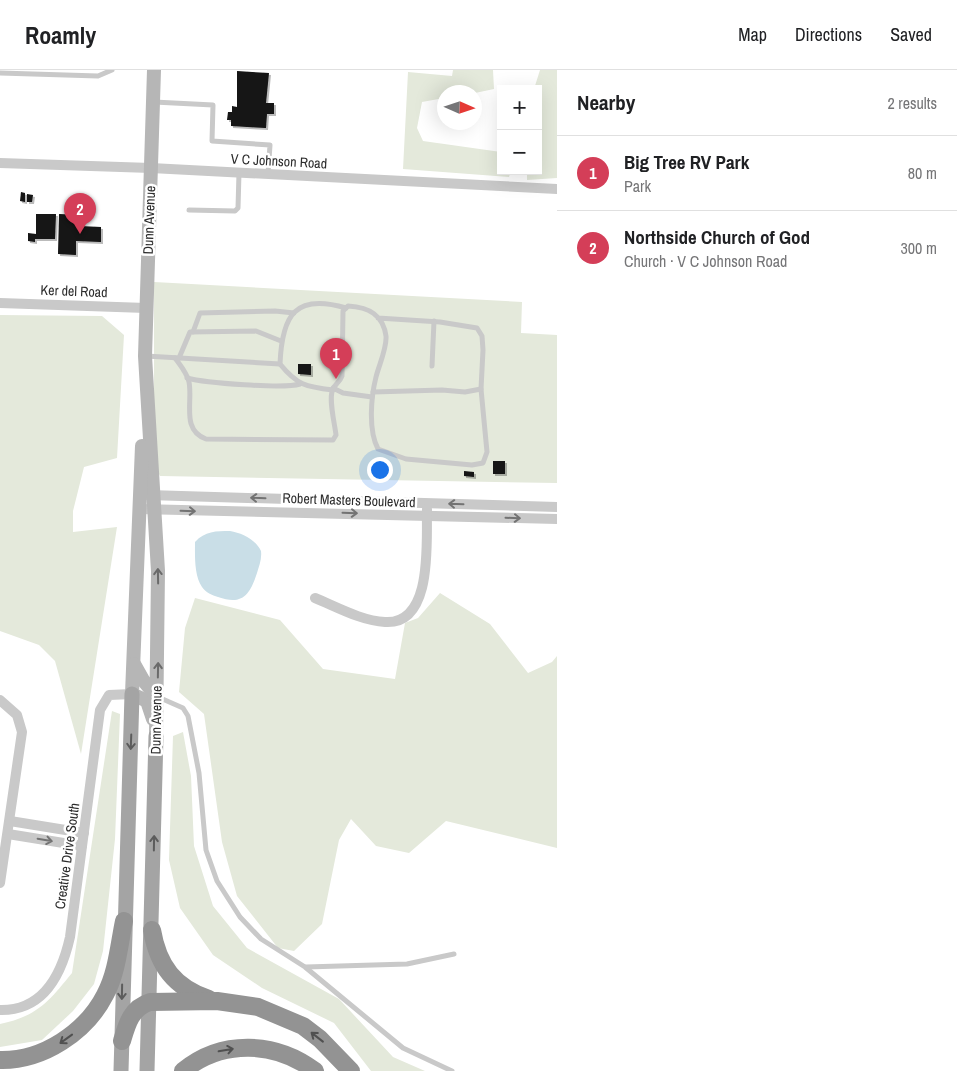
<!DOCTYPE html>
<html lang="en">
<head>
<meta charset="utf-8">
<style>
  :root { --surface:#fff; --page:#f2f2f2; --text:#202124; --muted:#757577; --line:#e0e0e0; --accent:#d43e58 }
  body { margin:0; font-family:"Archivo Narrow",sans-serif; background:var(--page); color:var(--text) }
  .controls { position:absolute; right:15px; top:15px; display:grid; overflow:hidden; border-radius:0px; box-shadow:0 5px 20px #0002 }
  .controls button { width:45px; height:45px; display:grid; place-items:center; padding:0; border:0; border-bottom:1px solid var(--line); background:var(--surface); color:var(--text); font:25px sans-serif }
  .compass { position:absolute; left:437px; top:15px; width:45px; height:45px; border-radius:50%; background:var(--surface); box-shadow:0 5px 20px #0002; rotate:93deg }
  .you { position:absolute; left:379px; top:399px; width:18px; height:18px; margin:-12px; border:4px solid #fff; border-radius:50%; background:#1a73e8; box-shadow:0 0 0 8px #1a73e833 }
  .badge { display:grid; place-items:center; width:32px; height:32px; border-radius:50%; background:var(--accent); color:#fff; font-size:16px; font-weight:700 }
  .pin { position:absolute; translate:-50% -41px; filter:drop-shadow(0 1px 2px #0008) }
  .pin::after { content:''; position:absolute; top:26px; width:18px; height:15px; background:inherit; clip-path:polygon(0 0,100% 0,50% 100%) }
  .list { margin:0; padding:0; list-style:none }
  h2 { display:flex; justify-content:space-between; align-items:center; height:65px; margin:0; padding:0 20px; font-size:21px }
  h2 small { font-size:16px; font-weight:400; color:var(--muted) }
  .list li { display:grid; grid-template-columns:32px 1fr auto; gap:15px; align-items:center; box-sizing:border-box; height:75px; padding:0 20px; border-top:1px solid var(--line) }
  .list b { display:block; font-size:19px; white-space:nowrap }
  .list p { margin:0; font-size:16px; white-space:nowrap; color:var(--muted) }
  .list em { font-size:16px; font-style:normal; color:var(--muted) }
  .map { position:relative; flex:none; width:557px; height:1001px; overflow:hidden }
  header { display:flex; align-items:center; gap:30px; box-sizing:border-box; height:70px; padding:0 25px; background:var(--surface); border-bottom:1px solid var(--line) }
  header strong { font-size:24px }
  nav { display:flex; gap:28px; margin-inline-start:auto; font-size:18px }
  main { display:flex }
  aside { flex:1; background:var(--surface) }
  .map>svg:first-child { display:block }
</style>
</head>
<body>
<header>
<strong>Roamly</strong>
<nav><a>Map</a><a>Directions</a><a>Saved</a></nav>
</header>
<main>
<div class="map">
<svg width="557" height="1001" viewBox="0 0 557 1001">
  <defs>
    <filter id="shadow"><feDropShadow dx="2" dy="2" stdDeviation="0" flood-color="#0004"/></filter>
  </defs>
  <rect width="100%" height="100%" fill="#fff"/>
  <g fill="#e4e9db">
    <path d="M453 0H493L494 19 475 23 444 22V28L422 32 417 58 423 71 501 82V101H511L509 107 403 99 408 2 452 6Z"/>
    <path d="M540 0H557V108L527 110V101H538V19H534Z"/>
    <path d="M154 212 522 232 521 263 557 265V413L160 406 158 402 154 342Z"/>
    <path d="M0 245 102 246 124 265 117 388 84 397 73 441V462L117 457 81 684 55 591 39 575 0 561Z"/>
    <path d="M440 523 490 554 528 603 552 592 557 586V778L446 751 409 783 376 776 351 749 339 770 322 854 294 881 278 878 237 826 222 772 204 644 179 622 185 558 195 528 280 550 323 599 395 609 405 553 418 548Z"/>
    <path d="M112 641 120 644 115 769 103 881 94 914 73 941 42 970 0 977V954C38 946 49 931 72 903Z"/>
    <path d="M183 662 191 706 194 776 213 836 247 878 339 929 393 987 425 1001H371L334 953 262 918 213 885 180 838 169 790 173 666Z"/>
  </g>
  <path fill="#c9dee7" d="M230 461C242 463 255 469 261 481 262 489 259 496 257 503 250 524 243 536 218 527 212 525 206 523 202 517 194 505 195 486 195 472 205 461 216 461 230 461Z"/>
  <g fill="#131313" filter="url(#shadow)">
    <path d="M237 1 269 3 266 33H274V44H267L266 58 231 56V50H227L228 42H232V36L237 37Z"/>
    <path d="M21 122 25 123V132L20 131Z"/>
    <path d="M27 124 33 125 32 132H27Z"/>
    <path d="M36 144H56L55 169H35V172L28 171V163L36 164Z"/>
    <path d="M59 144 80 145V156L101 157V172L76 171V185L58 184Z"/>
    <path d="M298 294H311V305L298 304Z"/>
    <rect x="493" y="391" width="12" height="13"/>
    <path d="M464 401 474 402V407L464 406Z"/>
  </g>
  <g fill="none" stroke-linecap="round" stroke-linejoin="round">
    <g stroke="#c9c9c9" stroke-width="5">
      <path d="M0 3 98 6 112 0"/>
      <path d="M154 32 213 35 212 71 270 75 268 104"/>
      <path d="M189 140 235 141 238 138 239 103"/>
      <path d="M193 262 200 243 275 241 294 243"/>
      <path d="M146 286 280 294"/>
      <path d="M175 288C180 295 187 303 189 312 193 332 181 360 206 369L333 370 336 365C335 355 328 328 333 319 335 314 340 312 342 306L343 241 348 236C368 237 383 244 386 266 387 278 379 295 376 307 371 327 368 360 378 379L406 389 472 395 483 393 487 382 481 319 483 280 482 266 477 258 440 252 378 248"/>
      <path d="M179 288 190 262 256 261 281 271"/>
      <path d="M432 296 434 251"/>
      <path d="M187 308C205 313 284 319 300 314"/>
      <path d="M333 318 343 323 372 327"/>
      <path d="M333 320C306 317 297 315 280 294 282 245 295 223 346 238"/>
      <path d="M373 322 442 320 465 322 481 319"/>
      <path d="M158 627 183 638 188 646 199 703 206 780 217 811 240 847 261 869 305 897 403 978 452 1001"/>
      <path d="M306 897 407 894 454 884"/>
    </g>
    <g stroke="#c9c9c9" stroke-width="10">
      <path d="M0 93 151 98 557 119"/>
      <path d="M0 233 146 238"/>
      <path d="M148 425 557 437"/>
      <path d="M139 439 557 449"/>
      <path d="M315 528C337 537 362 551 385 552 434 555 426 470 427 439"/>
      <path d="M0 630 17 645 22 662 0 813"/>
      <path d="M10 751 84 763"/>
      <path d="M8 764 82 776"/>
      <path d="M0 940C44 941 62 903 70 867L100 640 109 625 132 624"/>
    </g>
    <g stroke="#b6b6b6" stroke-width="14">
      <path d="M154 0 145 286 158 501 156 666"/>
      <path d="M142 376 132 624 147 631 153 649"/>
      <path d="M134 594 143 610 157 627"/>
    </g>
    <g stroke="#a4a4a4" stroke-width="15">
      <path d="M121 1001 132 624"/>
      <path d="M147 1001 156 666"/>
    </g>
    <g stroke="#939393" stroke-width="18">
      <path d="M152 860C158 896 175 918 209 929"/>
      <path d="M122 971C127 954 131 938 150 932L217 931 258 937 303 956 320 969 351 1001"/>
      <path d="M0 990C43 991 86 962 105 925 117 903 119 875 124 851"/>
      <path d="M183 1001C222 969 275 971 315 1001"/>
    </g>
  </g>
  <defs><path id="oneway-shaft" d="M-6 0H5M1.5-3L5.5 0L1.5 3" fill="none" stroke-width="1.6" stroke-linecap="round" stroke-linejoin="round" transform="scale(1.25)"/></defs>
  <g stroke="#737373">
    <use href="#oneway-shaft" transform="translate(258 428) rotate(-178)"/>
    <use href="#oneway-shaft" transform="translate(456 434) rotate(-178)"/>
    <use href="#oneway-shaft" transform="translate(188 441) rotate(2)"/>
    <use href="#oneway-shaft" transform="translate(350 443) rotate(2)"/>
    <use href="#oneway-shaft" transform="translate(513 448) rotate(2)"/>
    <use href="#oneway-shaft" transform="translate(45 770) rotate(10)"/>
  </g>
  <g stroke="#6a6a6a">
    <use href="#oneway-shaft" transform="translate(158 506) rotate(-91)"/>
    <use href="#oneway-shaft" transform="translate(158 600) rotate(-89)"/>
  </g>
  <g stroke="#5c5c5c">
    <use href="#oneway-shaft" transform="translate(131 672) rotate(92)"/>
    <use href="#oneway-shaft" transform="translate(154 773) rotate(-89)"/>
    <use href="#oneway-shaft" transform="translate(122 922) rotate(91)"/>
  </g>
  <g stroke="#505050">
    <use href="#oneway-shaft" transform="translate(317 967) rotate(-142)"/>
    <use href="#oneway-shaft" transform="translate(66 969) rotate(144)"/>
    <use href="#oneway-shaft" transform="translate(226 980) rotate(-10)"/>
  </g>
  <g text-anchor="middle" stroke-width="5" stroke-linejoin="round" paint-order="stroke">
    <g font-size="14" fill="#2c2c2c" stroke="#fff">
      <text transform="translate(279 91) rotate(3)" y="5">V C Johnson Road</text>
      <text transform="translate(149 150) rotate(-88)" y="5">Dunn Avenue</text>
      <text transform="translate(74 221) rotate(2)" y="5">Ker del Road</text>
      <text transform="translate(349 430) rotate(2)" y="5">Robert Masters Boulevard</text>
      <text transform="translate(156 650) rotate(-89)" y="5">Dunn Avenue</text>
      <text transform="translate(67 786) rotate(-82)" y="5">Creative Drive South</text>
    </g>
  </g>
</svg>
<div class="controls">
<button>+</button>
<button>−</button>
</div>
<svg class="compass" viewBox="-18 -18 36 36"><path d="M0-13l5 13h-10z" fill="#e53935"/><path d="M0 13l5-13h-10z" fill="#757577"/></svg>
<div class="you"></div>
<div class="pin badge" style="left:336px;top:309px">1</div>
<div class="pin badge" style="left:80px;top:164px">2</div>
</div>
<aside>
<h2>Nearby<small>2 results</small></h2>
<ul class="list">
<li><span class="badge">1</span><div><b>Big Tree RV Park</b><p>Park</p></div><em>80 m</em></li>
<li><span class="badge">2</span><div><b>Northside Church of God</b><p>Church · V C Johnson Road</p></div><em>300 m</em></li>
</ul>
</aside>
</main>
</body>
</html>
